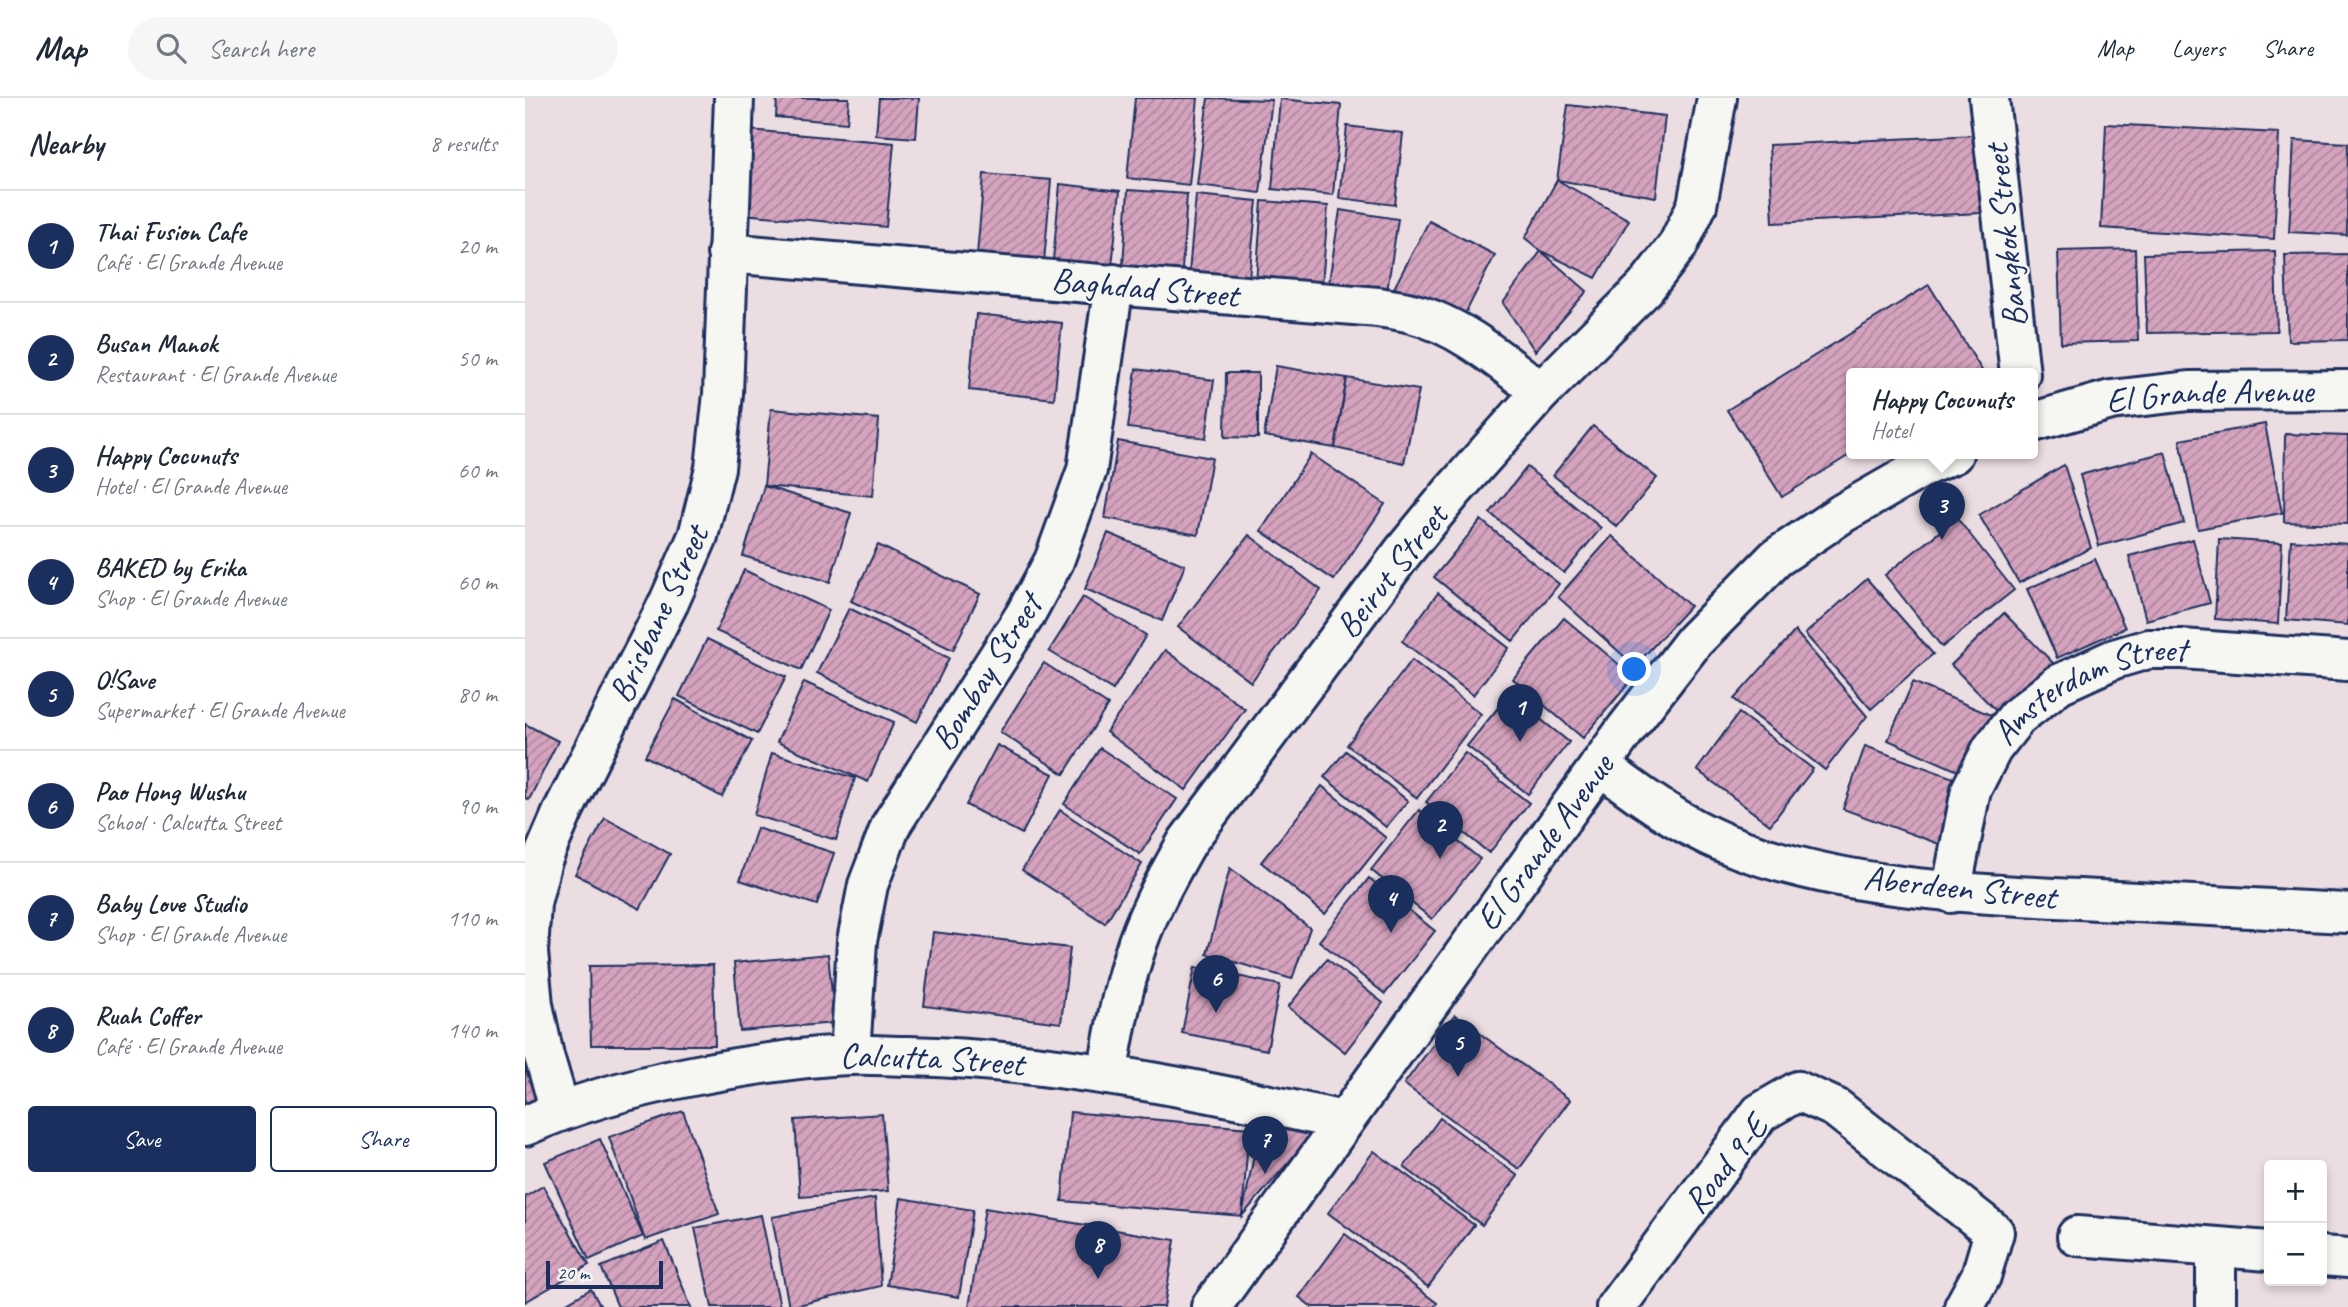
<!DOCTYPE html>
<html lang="en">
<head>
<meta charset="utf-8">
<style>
  :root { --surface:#fff; --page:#f6f6f7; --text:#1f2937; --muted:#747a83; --line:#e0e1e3; --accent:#1b2f5e }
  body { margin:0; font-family:Caveat,sans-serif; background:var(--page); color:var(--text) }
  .controls { position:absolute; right:21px; bottom:21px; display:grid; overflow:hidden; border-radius:7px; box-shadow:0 4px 10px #0003 }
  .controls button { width:63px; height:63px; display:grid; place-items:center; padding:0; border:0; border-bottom:2px solid var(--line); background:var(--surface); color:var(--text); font:35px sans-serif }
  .scale { position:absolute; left:21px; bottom:18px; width:117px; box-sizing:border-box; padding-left:7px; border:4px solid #1b2f5e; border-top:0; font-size:19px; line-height:24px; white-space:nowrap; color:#1b2f5e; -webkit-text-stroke:5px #f6f6f2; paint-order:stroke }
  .you { position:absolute; left:1110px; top:572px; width:24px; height:24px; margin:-18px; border:5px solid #fff; border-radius:50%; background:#1a73e8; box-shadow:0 0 0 10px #1a73e833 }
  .badge { display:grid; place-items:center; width:46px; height:46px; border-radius:50%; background:var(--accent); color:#fff; font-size:23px; font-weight:700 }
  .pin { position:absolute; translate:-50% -58px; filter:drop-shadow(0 2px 4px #0008) }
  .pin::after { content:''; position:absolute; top:37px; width:24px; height:21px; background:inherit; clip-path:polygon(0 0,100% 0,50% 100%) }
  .popup { position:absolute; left:1321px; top:270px; width:192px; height:91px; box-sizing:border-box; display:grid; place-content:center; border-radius:7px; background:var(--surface); filter:drop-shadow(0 2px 5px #0005); font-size:23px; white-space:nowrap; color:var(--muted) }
  .popup b { font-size:26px; color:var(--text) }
  .popup::after { content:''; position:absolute; left:50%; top:100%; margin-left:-14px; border:14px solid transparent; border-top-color:var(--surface) }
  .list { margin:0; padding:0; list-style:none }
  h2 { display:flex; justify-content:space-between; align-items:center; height:91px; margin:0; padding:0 28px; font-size:30px }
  h2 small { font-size:23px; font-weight:400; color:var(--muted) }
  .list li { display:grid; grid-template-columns:46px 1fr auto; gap:21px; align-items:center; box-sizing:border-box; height:112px; padding:0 28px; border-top:2px solid var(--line) }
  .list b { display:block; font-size:26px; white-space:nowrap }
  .list p { margin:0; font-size:23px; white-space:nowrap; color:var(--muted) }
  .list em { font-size:23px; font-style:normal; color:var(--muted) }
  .actions { display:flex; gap:14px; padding:21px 28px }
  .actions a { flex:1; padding:16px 0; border:2px solid var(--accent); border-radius:7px; text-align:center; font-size:24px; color:var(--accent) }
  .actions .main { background:var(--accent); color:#fff }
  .icon { flex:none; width:38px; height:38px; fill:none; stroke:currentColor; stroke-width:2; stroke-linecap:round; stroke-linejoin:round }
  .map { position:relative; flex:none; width:1823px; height:1209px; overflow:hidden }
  header { display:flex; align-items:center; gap:42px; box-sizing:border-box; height:98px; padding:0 35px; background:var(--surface); border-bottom:2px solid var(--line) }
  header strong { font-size:33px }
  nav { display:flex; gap:38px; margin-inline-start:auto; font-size:24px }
  .search { width:490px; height:63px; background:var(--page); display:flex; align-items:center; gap:18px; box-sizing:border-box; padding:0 24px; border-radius:38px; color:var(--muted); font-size:26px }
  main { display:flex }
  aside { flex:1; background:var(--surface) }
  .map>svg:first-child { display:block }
</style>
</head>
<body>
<header>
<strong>Map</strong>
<div class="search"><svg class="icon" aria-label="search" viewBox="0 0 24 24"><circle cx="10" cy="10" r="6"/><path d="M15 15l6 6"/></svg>Search here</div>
<nav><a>Map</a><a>Layers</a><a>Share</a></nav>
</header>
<main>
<aside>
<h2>Nearby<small>8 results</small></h2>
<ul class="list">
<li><span class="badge">1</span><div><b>Thai Fusion Cafe</b><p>Café · El Grande Avenue</p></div><em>20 m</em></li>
<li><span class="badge">2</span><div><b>Busan Manok</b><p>Restaurant · El Grande Avenue</p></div><em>50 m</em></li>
<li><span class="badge">3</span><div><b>Happy Cocunuts</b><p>Hotel · El Grande Avenue</p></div><em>60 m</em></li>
<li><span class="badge">4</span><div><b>BAKED by Erika</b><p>Shop · El Grande Avenue</p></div><em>60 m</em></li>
<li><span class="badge">5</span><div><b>O!Save</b><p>Supermarket · El Grande Avenue</p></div><em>80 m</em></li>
<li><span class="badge">6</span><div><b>Pao Hong Wushu</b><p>School · Calcutta Street</p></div><em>90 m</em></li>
<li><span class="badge">7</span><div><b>Baby Love Studio</b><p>Shop · El Grande Avenue</p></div><em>110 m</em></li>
<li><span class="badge">8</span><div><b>Ruah Coffer</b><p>Café · El Grande Avenue</p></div><em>140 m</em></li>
</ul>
<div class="actions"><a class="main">Save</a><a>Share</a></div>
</aside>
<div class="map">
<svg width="1823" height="1209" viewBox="0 0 1823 1209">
  <defs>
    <pattern id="building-hatch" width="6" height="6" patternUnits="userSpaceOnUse" patternTransform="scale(1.75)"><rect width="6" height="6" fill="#d6a3be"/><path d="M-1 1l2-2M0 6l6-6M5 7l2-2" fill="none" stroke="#ad859e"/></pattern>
  </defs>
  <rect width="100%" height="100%" fill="#ecdde2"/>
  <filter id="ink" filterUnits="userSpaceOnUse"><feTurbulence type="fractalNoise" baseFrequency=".0143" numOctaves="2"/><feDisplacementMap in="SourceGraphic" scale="14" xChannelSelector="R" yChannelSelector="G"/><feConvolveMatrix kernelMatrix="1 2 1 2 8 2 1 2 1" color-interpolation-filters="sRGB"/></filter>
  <g filter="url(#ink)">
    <g fill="url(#building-hatch)" stroke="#1b2f5e" stroke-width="2">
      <path d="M252 0H324L322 25 251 19Z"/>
      <path d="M354 0H394L391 40 351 37Z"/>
      <path d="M610 0H673L664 87 602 80Z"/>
      <path d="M683 0 747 2 735 95 672 87Z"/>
      <path d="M755 1 816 7 808 97 747 91Z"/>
      <path d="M1043 7 1140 18 1131 99 1032 82Z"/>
      <path d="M1581 26 1754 35 1749 141 1576 130Z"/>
      <path d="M822 28 878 35 870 107 814 100Z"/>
      <path d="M224 32 369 45 361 129 217 116Z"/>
      <path d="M1451 37 1456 115 1248 125 1244 47Z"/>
      <path d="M1769 42 1823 45 1822 137 1764 134Z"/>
      <path d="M459 76 526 82 519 164 452 157Z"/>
      <path d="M1032 82 1104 122 1071 180 1016 153 1000 140Z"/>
      <path d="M535 86 595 93 587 168 528 162Z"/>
      <path d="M603 92 662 96 657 172 598 168Z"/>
      <path d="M671 97 732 103 724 180 664 175Z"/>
      <path d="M737 103 803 108 797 188 731 184Z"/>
      <path d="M815 112 873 121 861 200 803 190Z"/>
      <path d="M904 123 970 157 936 224 869 190Z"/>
      <path d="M1610 151 1613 243 1536 245 1533 153Z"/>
      <path d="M1016 153 1062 193 1010 253 978 205Z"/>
      <path d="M1750 153 1752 233 1622 235 1619 156Z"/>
      <path d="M1823 156V242L1763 243 1760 157Z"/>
      <path d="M1404 187 1458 274 1326 276V356L1257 399 1202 312Z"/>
      <path d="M451 216 537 225 529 301 444 292Z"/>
      <path d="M751 268 822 280 810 350 739 338Z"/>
      <path d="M611 271 689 282 681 340 603 330Z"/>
      <path d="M701 275H733V340L700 339Z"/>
      <path d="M822 280 894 292 879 365 810 350Z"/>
      <path d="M246 311 354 321 348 398 239 388Z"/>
      <path d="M1740 326 1757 415 1673 431 1655 342Z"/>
      <path d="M1068 328 1132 380 1092 429 1028 377Z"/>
      <path d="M1760 336 1823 338V426L1759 424Z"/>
      <path d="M593 343 687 360 673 437 580 420Z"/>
      <path d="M1640 354 1659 425 1574 448 1555 377Z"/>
      <path d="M786 356 860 406 809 482 736 433Z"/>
      <path d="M1539 367 1566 450 1494 485 1454 417Z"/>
      <path d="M1002 369 1076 430 1039 475 965 415Z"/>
      <path d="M239 388 326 415 305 484 218 458Z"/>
      <path d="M1432 420 1489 492 1417 549 1360 477Z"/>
      <path d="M956 422 1034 486 988 543 909 479Z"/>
      <path d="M583 435 660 467 637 523 560 491Z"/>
      <path d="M724 437 796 492 726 584 653 529Z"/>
      <path d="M1087 438 1165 508 1110 568 1033 499Z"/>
      <path d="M1668 441 1685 505 1621 522 1604 458Z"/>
      <path d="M1694 441 1757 445 1753 526 1690 521Z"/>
      <path d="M1766 442 1823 446V527L1761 522Z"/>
      <path d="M353 447 455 496 428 552 326 503Z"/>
      <path d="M1570 461 1600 530 1532 560 1502 491Z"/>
      <path d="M219 472 304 512 276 572 191 533Z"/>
      <path d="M1342 481 1408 556 1346 611 1280 536Z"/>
      <path d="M913 495 984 550 948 597 877 543Z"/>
      <path d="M558 499 621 537 588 592 524 553Z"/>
      <path d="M324 510 424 560 392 624 292 575Z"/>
      <path d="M1479 515 1535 572 1482 624 1426 567Z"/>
      <path d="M1039 520 1109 579 1058 640 988 581Z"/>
      <path d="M1270 533 1342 618 1300 672 1209 601Z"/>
      <path d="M182 541 261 579 232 636 154 598Z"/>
      <path d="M640 552 720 611 661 692 581 634Z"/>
      <path d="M887 562 956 616 892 700 822 647Z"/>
      <path d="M519 565 583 607 539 676 475 634Z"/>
      <path d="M279 584 369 624 343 684 252 644Z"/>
      <path d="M1388 584 1468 618 1442 677 1363 642Z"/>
      <path d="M984 596 1044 644 1003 696 942 648Z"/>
      <path d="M150 601 227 643 197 699 120 658Z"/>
      <path d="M1214 615 1288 671 1245 727 1172 672Z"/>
      <path d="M0 626 33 643 4 702 0 700Z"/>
      <path d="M472 647 528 676 497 736 441 707Z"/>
      <path d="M1340 648 1437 683 1414 746 1318 711Z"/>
      <path d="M575 650 652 701 615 756 539 706Z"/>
      <path d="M821 653 883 703 861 729 799 679Z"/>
      <path d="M247 655 330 680 311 742 229 717Z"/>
      <path d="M940 655 1004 705 964 755 901 704Z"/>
      <path d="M797 688 861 740 800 816 736 764Z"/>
      <path d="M535 712 617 766 580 825 497 772Z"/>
      <path d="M894 712 955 761 907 821 846 772Z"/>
      <path d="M80 720 145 756 115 811 50 776Z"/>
      <path d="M232 730 309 755 292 807 215 782Z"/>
      <path d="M705 770 785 830 767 881 682 856Z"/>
      <path d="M844 780 910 833 860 896 794 843Z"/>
      <path d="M408 834 545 850 536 925 399 908Z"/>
      <path d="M303 856 310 925 215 933 209 865Z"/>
      <path d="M802 861 858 905 820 954 763 909Z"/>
      <path d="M188 867 190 947H66L64 868Z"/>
      <path d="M670 869 755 887 742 952 657 935Z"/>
      <path d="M930 917 1045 1002 994 1071 879 986Z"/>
      <path d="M0 933 23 997 0 1005Z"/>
      <path d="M158 1013 194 1116 120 1142 84 1039Z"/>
      <path d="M545 1014 724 1030 717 1118 537 1103Z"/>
      <path d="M357 1016 363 1093 275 1099 270 1022Z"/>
      <path d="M915 1020 993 1078 957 1127 879 1069Z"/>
      <path d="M734 1031 791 1033 717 1118Z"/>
      <path d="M75 1041 118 1138 64 1162 20 1064Z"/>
      <path d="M849 1053 949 1127 903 1189 803 1115Z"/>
      <path d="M18 1088 64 1167 0 1204V1099Z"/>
      <path d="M350 1100 356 1188 264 1209 247 1119Z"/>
      <path d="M376 1100 448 1112 434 1199 362 1187Z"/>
      <path d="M460 1110 650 1142 639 1209H444Z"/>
      <path d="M236 1117 255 1209H187L170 1130Z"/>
      <path d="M820 1136 912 1205 909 1209H787L774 1199Z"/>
      <path d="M139 1143 166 1209H93L76 1169Z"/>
      <path d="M66 1191 76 1209H35Z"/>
    </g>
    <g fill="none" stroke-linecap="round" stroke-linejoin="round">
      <g stroke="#1b2f5e" stroke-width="44">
        <g id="minor">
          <path d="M1464 0 1495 276"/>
          <path d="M202 155 853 209C864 211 875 212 886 215 935 227 977 264 1016 294"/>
          <path id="s1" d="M1508 324 1586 302 1664 293 1823 292"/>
          <path d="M1075 667C1114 698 1167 734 1215 751 1322 790 1441 796 1554 801 1643 806 1733 811 1823 815"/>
          <path id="s2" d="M1426 795 1446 692 1467 651 1492 619 1534 586 1589 561 1623 551H1657L1823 563"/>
          <path d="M325 957 332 843 343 787 366 727 500 517 529 463 562 372 589 186"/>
          <path d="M582 977C589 937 596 896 609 856 621 816 642 780 662 744L878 454 928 393 1016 294 1120 190 1153 147 1172 107 1192 0"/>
          <path d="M35 1012 19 958 8 907 3 854 6 805 17 762 39 711 144 504 173 438 190 370 198 296 209 0"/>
          <path id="s3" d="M0 1028C53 1004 110 989 167 978 219 968 272 959 325 957 344 956 364 958 383 958 530 962 675 991 818 1023"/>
          <path d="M1552 1138 1744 1153"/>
          <path d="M1797 1158 1823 1160"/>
          <path d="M686 1209 1101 631 1169 543 1251 460 1318 415 1402 367 1428 356"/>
          <path d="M1091 1209 1235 1015 1273 993 1311 1010 1469 1134 1456 1178 1439 1209"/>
          <path d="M1691 1209V1149"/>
        </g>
      </g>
      <use href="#minor" stroke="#f6f6f2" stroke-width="38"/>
    </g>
  </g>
  <g text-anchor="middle" stroke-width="5" stroke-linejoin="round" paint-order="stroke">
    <g font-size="35" fill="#1b2f5e" stroke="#f6f6f2">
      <text transform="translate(1480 138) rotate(-96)" y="12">Bangkok Street</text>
      <text transform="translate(620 189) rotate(5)" y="12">Baghdad Street</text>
      <text dy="12" stroke="none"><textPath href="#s1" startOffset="180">El Grande Avenue</textPath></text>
      <text transform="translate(866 473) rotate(-52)" y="12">Beirut Street</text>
      <text transform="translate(133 516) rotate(-65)" y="12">Brisbane Street</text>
      <text transform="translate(461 574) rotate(-58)" y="12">Bombay Street</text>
      <text dy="12" stroke="none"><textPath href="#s2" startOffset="271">Amsterdam Street</textPath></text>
      <text transform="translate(1019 744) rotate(-54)" y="12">El Grande Avenue</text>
      <text transform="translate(1435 789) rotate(6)" y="12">Aberdeen Street</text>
      <text dy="12" stroke="none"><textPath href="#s3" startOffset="416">Calcutta Street</textPath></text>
      <text transform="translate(1200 1066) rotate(-52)" y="12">Road 9-E</text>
    </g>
  </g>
</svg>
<div class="controls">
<button>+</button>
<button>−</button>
</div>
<div class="scale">20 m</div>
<div class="you"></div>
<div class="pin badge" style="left:995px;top:644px">1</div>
<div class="pin badge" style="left:915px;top:761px">2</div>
<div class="pin badge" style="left:1417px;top:442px">3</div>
<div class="popup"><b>Happy Cocunuts</b>Hotel</div>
<div class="pin badge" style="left:866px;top:835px">4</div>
<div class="pin badge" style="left:933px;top:979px">5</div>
<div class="pin badge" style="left:691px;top:915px">6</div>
<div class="pin badge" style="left:740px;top:1076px">7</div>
<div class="pin badge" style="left:573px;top:1181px">8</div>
</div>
</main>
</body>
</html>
